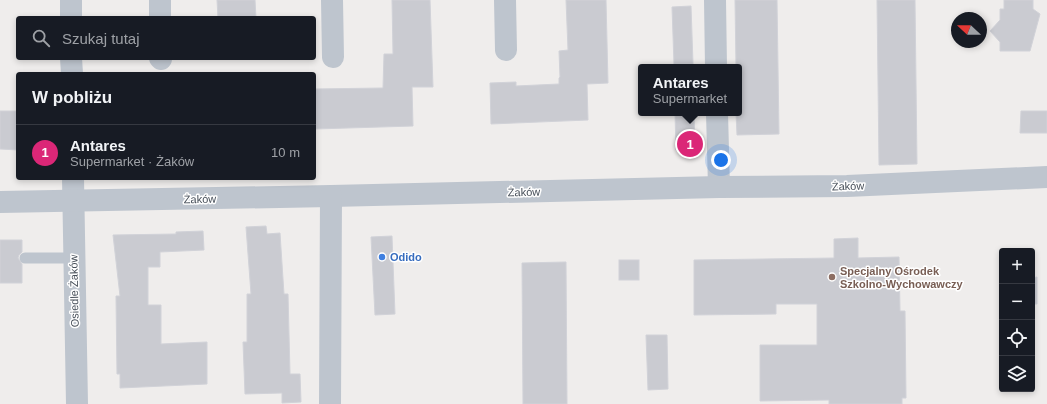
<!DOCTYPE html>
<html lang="pl">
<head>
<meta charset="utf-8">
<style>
  :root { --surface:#171b24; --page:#242831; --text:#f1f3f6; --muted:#9ea1a6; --line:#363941; --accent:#db2777 }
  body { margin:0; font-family:Arial,sans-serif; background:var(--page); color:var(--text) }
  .controls { position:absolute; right:12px; bottom:12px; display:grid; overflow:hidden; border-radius:4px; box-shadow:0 2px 6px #0003 }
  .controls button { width:36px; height:36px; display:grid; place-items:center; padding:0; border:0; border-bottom:1px solid var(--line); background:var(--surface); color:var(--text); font:20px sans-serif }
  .compass { position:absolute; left:951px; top:12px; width:36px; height:36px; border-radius:50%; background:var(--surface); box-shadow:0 2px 6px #0003; rotate:292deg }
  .you { position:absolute; left:721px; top:160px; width:14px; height:14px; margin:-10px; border:3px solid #fff; border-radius:50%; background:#1a73e8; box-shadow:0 0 0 6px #1a73e833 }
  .badge { display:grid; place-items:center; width:26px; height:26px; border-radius:50%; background:var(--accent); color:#fff; font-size:13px; font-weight:700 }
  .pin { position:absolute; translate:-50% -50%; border:2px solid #fff; box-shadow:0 1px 4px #0006 }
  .popup { position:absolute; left:638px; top:64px; width:104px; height:52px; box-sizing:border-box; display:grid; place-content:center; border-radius:4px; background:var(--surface); filter:drop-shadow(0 1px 3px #0005); font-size:13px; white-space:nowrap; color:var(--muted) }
  .popup b { font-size:15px; color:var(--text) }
  .popup::after { content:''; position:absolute; left:50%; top:100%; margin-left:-8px; border:8px solid transparent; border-top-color:var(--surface) }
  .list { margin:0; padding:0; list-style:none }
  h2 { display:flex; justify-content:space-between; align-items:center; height:52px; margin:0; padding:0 16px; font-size:17px }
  h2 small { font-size:13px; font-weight:400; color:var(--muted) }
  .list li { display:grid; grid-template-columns:26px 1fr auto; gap:12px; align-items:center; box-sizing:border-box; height:56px; padding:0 16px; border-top:1px solid var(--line) }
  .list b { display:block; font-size:15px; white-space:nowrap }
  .list p { margin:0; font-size:13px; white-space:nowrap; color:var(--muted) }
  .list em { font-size:13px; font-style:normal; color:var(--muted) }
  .icon { flex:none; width:22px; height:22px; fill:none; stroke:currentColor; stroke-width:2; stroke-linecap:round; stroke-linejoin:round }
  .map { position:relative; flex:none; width:1047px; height:404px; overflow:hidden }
  .search { position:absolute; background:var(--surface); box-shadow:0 2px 6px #0003; left:16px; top:16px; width:300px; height:44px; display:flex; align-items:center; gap:10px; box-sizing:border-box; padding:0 14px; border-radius:4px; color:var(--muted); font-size:15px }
  .panel { position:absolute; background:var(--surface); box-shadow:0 2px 6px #0003; left:16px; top:72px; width:300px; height:108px; border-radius:4px }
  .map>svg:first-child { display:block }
</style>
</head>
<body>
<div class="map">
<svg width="1047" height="404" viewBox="0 0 1047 404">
  <rect width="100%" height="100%" fill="#efedec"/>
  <g fill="#cacbd1" stroke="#d1d2d8">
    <path d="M217 0H255L256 18H218Z"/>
    <path d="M392 0H430L433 87H412L413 126 315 129 314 89 383 88 384 54H393Z"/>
    <path d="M566 0H606L608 83 587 84 588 120 491 124 490 83 516 82V86L559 84V78L560 77 559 51 568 50Z"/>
    <path d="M735 0H777L779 134 737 135 736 113H739V67H736Z"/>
    <path d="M877 0H915L917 164 879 165Z"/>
    <path d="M1004 0H1033V9L1040 14 1030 51H1000V42L990 31 1000 20V9H1004Z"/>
    <path d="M691 6 693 64H674L672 7Z"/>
    <path d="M0 111H18V150L0 149Z"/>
    <path d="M1021 111H1047V133H1020Z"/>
    <path d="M675 113H694L695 150H676Z"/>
    <path d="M266 226 267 234 280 233 284 294H288L290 374H300L301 402 282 403V393L245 394 243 342H247V294H251L246 227Z"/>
    <path d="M203 231 204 250 160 252V267H148V305H161V344L207 342V384L120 388V374H117L116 296H120L113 235 176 234V232Z"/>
    <path d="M392 236 395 314 375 315 371 237Z"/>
    <path d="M858 238V258L899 257 900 311H905L906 398H902V404H829V400L760 401V345H817V304H776V314L694 315V260L834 258V239Z"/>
    <path d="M0 240H22V252L19 255 18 258 22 264V283H0Z"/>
    <rect x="619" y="260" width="20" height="20"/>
    <path d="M566 262 567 404H523L522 263Z"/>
    <path d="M1037 277V304H1032V278Z"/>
    <path d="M646 335H667L668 389 648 390Z"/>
  </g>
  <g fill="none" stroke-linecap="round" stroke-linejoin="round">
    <path stroke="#bec5ce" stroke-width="11" d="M25 258H74"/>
    <g stroke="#bec5ce" stroke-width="22">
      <path d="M71 0V18"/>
      <path d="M160 0V18"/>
      <path d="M332 0 333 57"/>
      <path d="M505 0 506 50"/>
      <path d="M715 0 716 67"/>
      <path d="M71 58 72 74"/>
      <path d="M160 58 161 59"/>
      <path d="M717 113 719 187"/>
      <path d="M73 178 77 404"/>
      <path d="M0 202 331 196 719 187 847 186 1047 177"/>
      <path d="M330 404 331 196"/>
    </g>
  </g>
  <circle fill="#3f7fe0" stroke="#fff" stroke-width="1.5" cx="382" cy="257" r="4"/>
  <circle fill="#8d6e63" stroke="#fff" stroke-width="1.5" cx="832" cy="277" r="4"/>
  <g text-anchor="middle" stroke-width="3" stroke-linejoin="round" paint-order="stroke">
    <g font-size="11" fill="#464e58" stroke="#fff">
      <text transform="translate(848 186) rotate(-2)" y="4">Żaków</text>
      <text transform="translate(524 192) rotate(-1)" y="4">Żaków</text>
      <text transform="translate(200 199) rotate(-1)" y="4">Żaków</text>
      <text transform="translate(74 291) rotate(-91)" y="4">Osiedle Żaków</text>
    </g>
    <g font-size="11" font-weight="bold" fill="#366cbe" stroke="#fff" text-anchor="start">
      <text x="390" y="261">Odido</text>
    </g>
    <g font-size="11" font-weight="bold" fill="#785e54" stroke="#fff" text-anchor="start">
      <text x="840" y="275">Specjalny Ośrodek<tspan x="840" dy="13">Szkolno-Wychowawczy</tspan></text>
    </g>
  </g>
</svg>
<div class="controls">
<button>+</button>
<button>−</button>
<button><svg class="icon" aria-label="locate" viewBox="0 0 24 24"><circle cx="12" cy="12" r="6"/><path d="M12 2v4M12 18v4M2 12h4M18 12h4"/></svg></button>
<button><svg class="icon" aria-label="layers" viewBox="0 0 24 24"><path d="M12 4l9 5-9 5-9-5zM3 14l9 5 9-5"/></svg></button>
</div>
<svg class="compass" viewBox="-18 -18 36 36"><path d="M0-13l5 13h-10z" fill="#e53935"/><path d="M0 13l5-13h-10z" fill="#9ea1a6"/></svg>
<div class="you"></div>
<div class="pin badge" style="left:690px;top:144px">1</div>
<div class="popup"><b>Antares</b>Supermarket</div>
<div class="search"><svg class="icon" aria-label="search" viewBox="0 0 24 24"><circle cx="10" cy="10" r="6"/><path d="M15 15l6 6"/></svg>Szukaj tutaj</div>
<section class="panel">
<h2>W pobliżu<small></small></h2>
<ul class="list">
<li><span class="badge">1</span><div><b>Antares</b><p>Supermarket · Żaków</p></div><em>10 m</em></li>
</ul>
</section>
</div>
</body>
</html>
